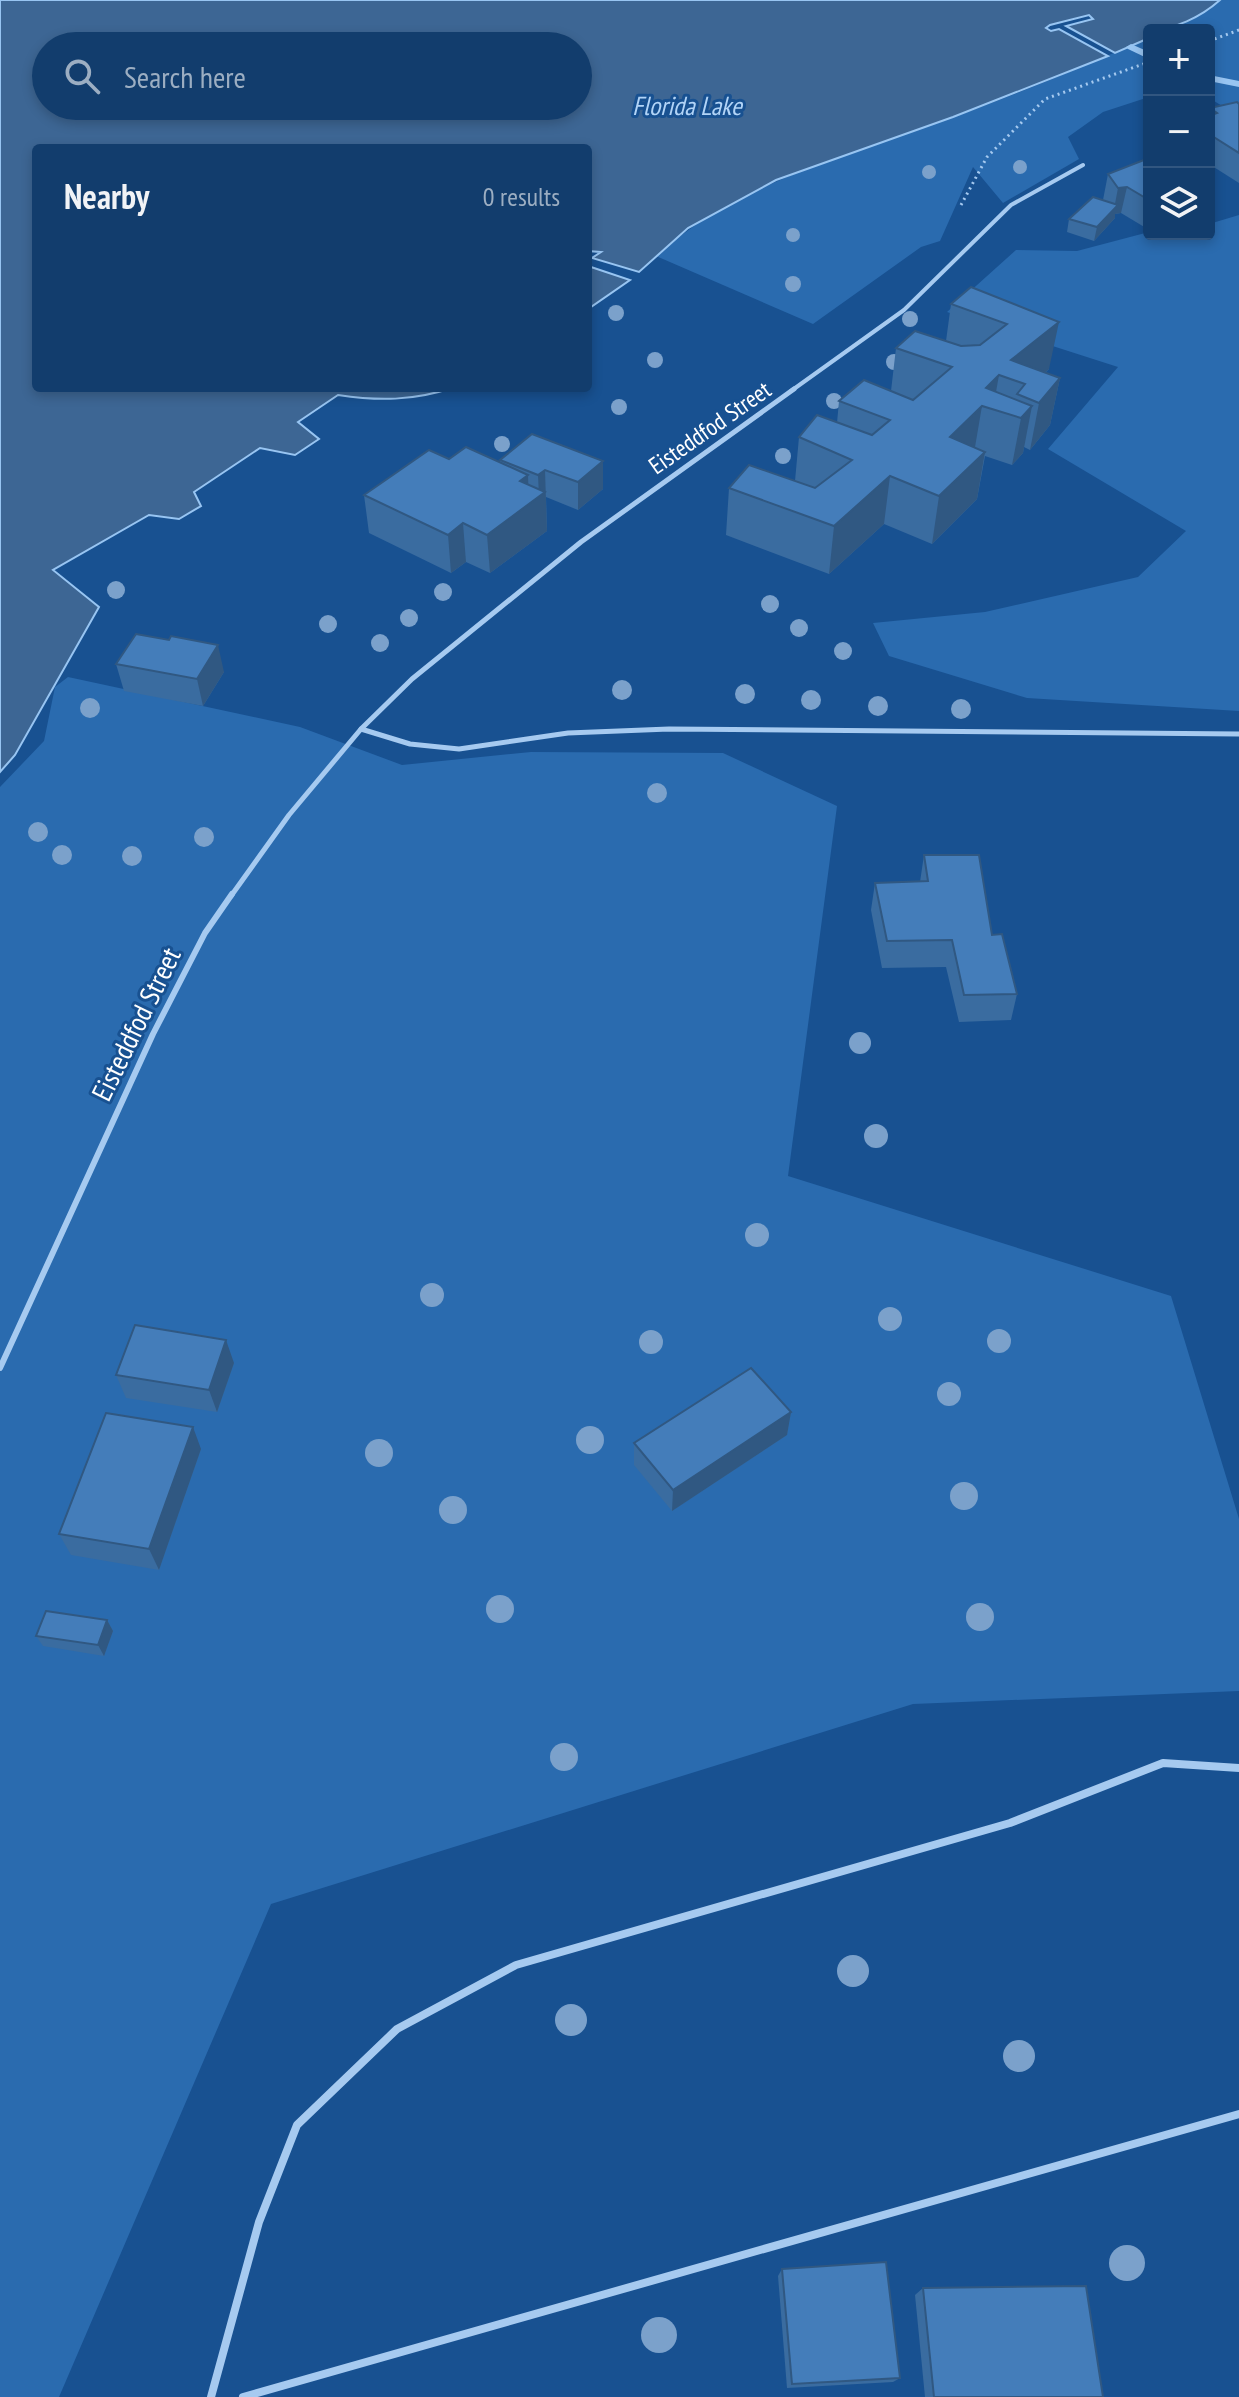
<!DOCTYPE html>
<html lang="en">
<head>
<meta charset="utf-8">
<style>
  :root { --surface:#123d6d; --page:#1b4472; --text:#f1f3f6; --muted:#9caec2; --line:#315680 }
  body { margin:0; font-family:"PT Sans Narrow",sans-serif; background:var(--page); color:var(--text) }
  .controls { position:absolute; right:24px; top:24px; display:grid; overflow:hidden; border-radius:8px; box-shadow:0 4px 12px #0003 }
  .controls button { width:72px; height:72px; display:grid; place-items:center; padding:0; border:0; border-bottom:2px solid var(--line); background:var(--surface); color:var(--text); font:40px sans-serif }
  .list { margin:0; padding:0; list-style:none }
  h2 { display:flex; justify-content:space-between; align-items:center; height:104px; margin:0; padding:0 32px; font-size:34px }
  h2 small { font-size:26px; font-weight:400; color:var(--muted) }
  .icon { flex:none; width:44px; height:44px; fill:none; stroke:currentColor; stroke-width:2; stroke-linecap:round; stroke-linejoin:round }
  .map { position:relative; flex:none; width:1239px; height:2397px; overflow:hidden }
  .search { position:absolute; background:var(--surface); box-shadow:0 4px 12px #0003; left:32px; top:32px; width:560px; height:88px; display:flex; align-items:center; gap:20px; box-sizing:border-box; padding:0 28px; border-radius:44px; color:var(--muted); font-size:30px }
  .panel { position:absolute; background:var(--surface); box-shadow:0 4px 12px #0003; left:32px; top:144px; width:560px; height:248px; border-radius:8px }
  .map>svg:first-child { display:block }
</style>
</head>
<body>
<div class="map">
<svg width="1239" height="2397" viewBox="0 0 1239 2397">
  <rect width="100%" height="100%" fill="#185191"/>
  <g fill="#2a6baf">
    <path d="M1220 0H1239V116L1209 98V30H1164L1209 10Z"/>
    <path d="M1149 37V97L1103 112 1068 137 1079 159 1003 203 973 167 940 241 921 247 813 324 656 256C735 185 841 157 940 122 1010 97 1082 68 1149 37Z"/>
    <path d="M1239 215V711L1027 698 889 656 873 623 985 612 1138 577 1186 531 1048 449 1118 367 947 312 1016 250 1077 251 1149 232 1209 234V224Z"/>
    <path d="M68 677 300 727 402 765 531 752 723 753 837 806 788 1176 1171 1296 1239 1519V1691L913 1704 271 1904 59 2397H0V787L44 741 55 687Z"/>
  </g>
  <g fill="#3d6694" stroke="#98c5f2" stroke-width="2" fill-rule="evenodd">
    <path d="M0 0H1220C1201 17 1174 30 1149 30V38L1115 53 1066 26 1093 19 1089 15 1050 25 1046 28 1051 31 1059 29 1108 56 953 117 776 180 688 228 639 272 592 258 601 252 588 251V148H36V388H452C413 401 378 401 338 395L298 422 319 439 295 455 260 448 194 492 201 506 179 519 149 515 53 570 99 607 15 755 0 772ZM46 46H578V106H46Z"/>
    <path d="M588 266 630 280 588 309Z"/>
  </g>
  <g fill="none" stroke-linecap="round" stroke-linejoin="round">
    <g fill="#98c5f2" fill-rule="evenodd">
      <path d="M1131 44 1149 52V59L1128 49 1126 47Z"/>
      <path d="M1209 75 1239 81V87L1209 81Z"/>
    </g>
    <g stroke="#a6caf0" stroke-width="3" stroke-dasharray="2 4" stroke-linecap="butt">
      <path d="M1209 41 1239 30"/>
      <path d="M961 205 987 157 1045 99 1149 62"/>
    </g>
    <path stroke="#a6caf0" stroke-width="4" d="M791 391 904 310 1011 205 1083 165"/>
    <g stroke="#a6caf0" stroke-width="5">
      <path d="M361 729 410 744 459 749 568 733 669 729 1239 734"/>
      <path d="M231 896 289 815 361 729 412 679 581 542 794 389"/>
    </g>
    <path stroke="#a6caf0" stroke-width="6" d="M0 1368 153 1034 205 933 232 894"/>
    <g stroke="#a6caf0" stroke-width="8">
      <path d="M211 2397 259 2222 297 2125 397 2029 516 1965 1010 1823 1163 1763 1239 1768"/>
      <path d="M243 2397 1239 2114"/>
    </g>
  </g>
  <g fill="#7ba1cb">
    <circle cx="1020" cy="167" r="7"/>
    <circle cx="929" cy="172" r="7"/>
    <circle cx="793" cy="235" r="7"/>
    <circle cx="793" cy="284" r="8"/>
    <circle cx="616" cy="313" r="8"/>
    <circle cx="910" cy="319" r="8"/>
    <circle cx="655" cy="360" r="8"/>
    <circle cx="894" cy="362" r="8"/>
    <circle cx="834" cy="401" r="8"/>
    <circle cx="619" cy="407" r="8"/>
    <circle cx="502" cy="444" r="8"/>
    <circle cx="783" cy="456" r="8"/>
    <circle cx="116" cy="590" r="9"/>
    <circle cx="443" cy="592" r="9"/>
    <circle cx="770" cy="604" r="9"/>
    <circle cx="409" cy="618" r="9"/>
    <circle cx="328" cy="624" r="9"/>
    <circle cx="799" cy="628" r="9"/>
    <circle cx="380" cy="643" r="9"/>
    <circle cx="843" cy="651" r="9"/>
    <circle cx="622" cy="690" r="10"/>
    <circle cx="745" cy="694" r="10"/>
    <circle cx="811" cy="700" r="10"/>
    <circle cx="878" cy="706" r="10"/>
    <circle cx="90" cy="708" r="10"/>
    <circle cx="961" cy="709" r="10"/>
    <circle cx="657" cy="793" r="10"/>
    <circle cx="38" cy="832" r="10"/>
    <circle cx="204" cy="837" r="10"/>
    <circle cx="62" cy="855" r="10"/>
    <circle cx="132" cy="856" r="10"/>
    <circle cx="860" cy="1043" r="11"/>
    <circle cx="876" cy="1136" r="12"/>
    <circle cx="757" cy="1235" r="12"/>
    <circle cx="432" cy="1295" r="12"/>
    <circle cx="890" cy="1319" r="12"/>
    <circle cx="999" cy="1341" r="12"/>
    <circle cx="651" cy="1342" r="12"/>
    <circle cx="949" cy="1394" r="12"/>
    <circle cx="590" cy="1440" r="14"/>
    <circle cx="379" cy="1453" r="14"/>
    <circle cx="964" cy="1496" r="14"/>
    <circle cx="453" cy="1510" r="14"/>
    <circle cx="500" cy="1609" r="14"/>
    <circle cx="980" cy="1617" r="14"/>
    <circle cx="564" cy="1757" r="14"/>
    <circle cx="853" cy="1971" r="16"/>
    <circle cx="571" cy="2020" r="16"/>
    <circle cx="1019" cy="2056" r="16"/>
    <circle cx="1127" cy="2263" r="18"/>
    <circle cx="659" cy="2335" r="18"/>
  </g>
  <g fill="#3a6ca0">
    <path d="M1239 104V183L1209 164 1210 108Z"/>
    <path d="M1149 158V227L1146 228 1121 213 1115 214V218L1094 241 1067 232 1069 219 1103 200 1108 174Z"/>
    <path d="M971 287 1049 369 1045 373 1060 378 1050 425 1030 450 1024 447 1023 453 1012 465 985 456 977 499 932 544 884 524 829 574 726 535 729 488 795 481 799 437 837 423 839 401 891 391 896 348 946 341 951 304Z"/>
    <path d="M532 434 603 489 578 510 546 497 547 531 490 573 466 562 451 573 369 533 364 495 449 459 500 462V460Z"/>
    <path d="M169 640 224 672 203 706 124 691 116 664Z"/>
    <path d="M924 855 992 935 1017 994 1011 1020 959 1022 946 967 882 968 871 910 875 883 920 882Z"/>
    <path d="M234 1363 217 1412 126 1398 116 1375Z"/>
    <path d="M791 1412 787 1435 672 1511 634 1465V1443Z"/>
    <path d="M201 1449 159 1570 71 1555 59 1534Z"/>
    <path d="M107 1620 113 1631 104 1656 43 1646 36 1636Z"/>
    <path d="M782 2269 900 2378 893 2382 787 2388 778 2276Z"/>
    <path d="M923 2288 1103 2397H925L915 2295Z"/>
  </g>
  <g fill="#305882">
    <path d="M1127 187 1121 213 1115 214V218L1094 241 1097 227 1114 209 1118 188Z"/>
    <path d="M1149 214V227L1146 228Z"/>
    <path d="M1059 322 1049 369 1024 390 1025 384 1011 360Z"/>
    <path d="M999 375 993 409 986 388Z"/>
    <path d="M1060 378 1050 425 1030 450 1039 403Z"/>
    <path d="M982 406 974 453 950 437Z"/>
    <path d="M1032 406 1023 453 1012 465 1021 418Z"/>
    <path d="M985 452 977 499 932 544 939 496Z"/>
    <path d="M603 461V489L578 510V482Z"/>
    <path d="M545 470 547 531 490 573 487 535 520 481 528 475 529 504 539 497 538 475Z"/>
    <path d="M890 476 884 524 829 574 834 526Z"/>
    <path d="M463 523 466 562 451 573 448 535Z"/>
    <path d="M218 645 224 672 203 706 197 679Z"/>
    <path d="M226 1340 234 1363 217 1412 209 1390Z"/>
    <path d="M791 1412 787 1435 672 1511 673 1490Z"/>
    <path d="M193 1427 201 1449 159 1570 149 1549Z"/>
    <path d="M107 1620 113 1631 104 1656 98 1645Z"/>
  </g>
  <g fill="#447dba" stroke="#305882" stroke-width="2">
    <path d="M1237 102 1239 104V153L1209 134V116L1217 113 1210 108Z"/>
    <path d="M1149 158V200L1127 187 1118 188 1108 174Z"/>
    <path d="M1093 197 1118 205 1097 227 1069 219Z"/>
    <path d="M971 287 1059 322 1011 360 1060 378 1039 403 1017 394 1025 384 999 375 986 388 1032 406 1021 418 982 406 950 437 985 452 939 496 890 476 834 526 729 488 749 465 815 488 852 460 799 437 817 415 872 435 890 420 839 401 864 380 913 400 952 367 896 348 915 331 961 346 980 345 1007 324 951 304Z"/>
    <path d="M532 434 603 461 578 482 545 470 538 475 500 460Z"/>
    <path d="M466 447 528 475 520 481 545 492 487 535 463 523 448 535 364 495 429 450 449 459Z"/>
    <path d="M136 634 169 640 171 636 218 645 197 679 116 664Z"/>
    <path d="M924 855H979L992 935 1002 934 1017 994 964 995 952 940 887 941 875 883 928 881Z"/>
    <path d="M135 1325 226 1340 209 1390 116 1375Z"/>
    <path d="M751 1368 791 1412 673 1490 634 1443Z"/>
    <path d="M106 1413 193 1427 149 1549 59 1534Z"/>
    <path d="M46 1611 107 1620 98 1645 36 1636Z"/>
    <path d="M886 2262 900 2378 792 2384 782 2269Z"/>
    <path d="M1086 2286 1103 2397H934L923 2288Z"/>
  </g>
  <g text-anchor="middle" stroke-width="6" stroke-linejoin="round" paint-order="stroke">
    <g font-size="24" fill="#fff" stroke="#185191">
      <text transform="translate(710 428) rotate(-35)" y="8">Eisteddfod Street</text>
    </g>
    <g font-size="26" font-style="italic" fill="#b2d4f7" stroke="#185191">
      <text x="687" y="115">Florida Lake</text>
    </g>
    <g font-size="28" fill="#fff" stroke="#185191">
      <text transform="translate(136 1024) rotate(-64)" y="10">Eisteddfod Street</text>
    </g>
  </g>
</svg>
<div class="controls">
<button>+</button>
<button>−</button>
<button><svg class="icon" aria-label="layers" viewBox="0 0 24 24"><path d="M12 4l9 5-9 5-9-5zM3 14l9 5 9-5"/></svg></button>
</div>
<div class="search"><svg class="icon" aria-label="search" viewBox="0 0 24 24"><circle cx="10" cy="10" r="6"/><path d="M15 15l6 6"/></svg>Search here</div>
<section class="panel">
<h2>Nearby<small>0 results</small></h2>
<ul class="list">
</ul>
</section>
</div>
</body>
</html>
